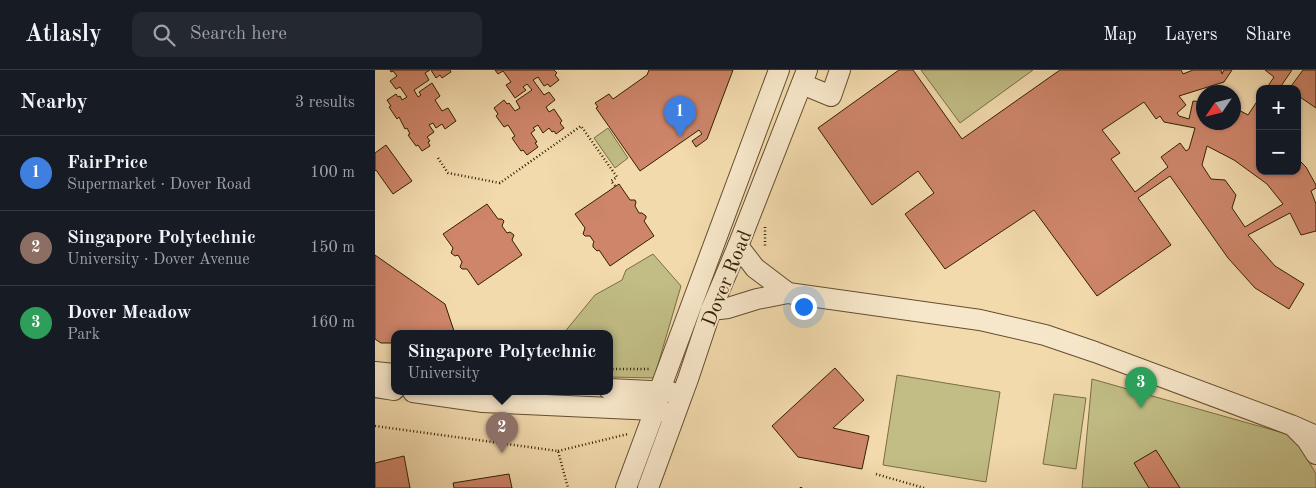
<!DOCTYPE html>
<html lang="en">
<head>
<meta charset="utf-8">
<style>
  :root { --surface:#171b24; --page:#242831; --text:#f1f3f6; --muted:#9ea1a6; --line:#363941; --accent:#ea580c }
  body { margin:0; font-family:"Old Standard TT",serif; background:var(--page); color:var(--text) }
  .controls { position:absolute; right:15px; top:15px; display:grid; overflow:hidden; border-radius:10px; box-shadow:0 1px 4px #0004 }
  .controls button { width:45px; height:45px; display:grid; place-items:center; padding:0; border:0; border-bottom:1px solid var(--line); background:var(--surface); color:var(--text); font:25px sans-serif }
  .compass { position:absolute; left:821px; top:15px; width:45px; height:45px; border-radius:50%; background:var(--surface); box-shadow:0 1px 4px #0004; rotate:235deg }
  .you { position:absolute; left:428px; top:236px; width:18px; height:18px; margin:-12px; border:4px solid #fff; border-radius:50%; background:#1a73e8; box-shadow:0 0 0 8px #1a73e833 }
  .badge { display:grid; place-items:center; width:32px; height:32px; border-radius:50%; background:var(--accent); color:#fff; font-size:16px; font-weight:700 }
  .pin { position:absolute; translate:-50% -41px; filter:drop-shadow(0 1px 2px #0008) }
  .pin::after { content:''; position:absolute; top:26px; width:18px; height:15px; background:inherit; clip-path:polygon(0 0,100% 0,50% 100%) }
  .popup { position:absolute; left:16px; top:260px; width:222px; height:65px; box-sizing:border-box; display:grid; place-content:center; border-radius:10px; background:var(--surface); filter:drop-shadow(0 1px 4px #0005); font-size:16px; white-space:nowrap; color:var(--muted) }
  .popup b { font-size:19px; color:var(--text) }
  .popup::after { content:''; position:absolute; left:50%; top:100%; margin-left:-10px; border:10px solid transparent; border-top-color:var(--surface) }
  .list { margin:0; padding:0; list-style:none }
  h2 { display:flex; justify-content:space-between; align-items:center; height:65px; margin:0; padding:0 20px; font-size:21px }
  h2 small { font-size:16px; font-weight:400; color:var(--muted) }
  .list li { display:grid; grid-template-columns:32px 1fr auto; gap:15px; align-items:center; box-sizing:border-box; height:75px; padding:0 20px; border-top:1px solid var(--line) }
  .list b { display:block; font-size:19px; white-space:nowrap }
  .list p { margin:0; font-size:16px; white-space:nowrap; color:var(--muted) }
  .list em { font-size:16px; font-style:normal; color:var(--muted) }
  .icon { flex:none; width:28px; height:28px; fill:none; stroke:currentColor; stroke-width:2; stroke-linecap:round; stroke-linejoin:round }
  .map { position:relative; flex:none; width:941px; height:418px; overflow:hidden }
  header { display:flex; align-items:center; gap:30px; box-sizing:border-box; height:70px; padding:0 25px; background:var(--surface); border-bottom:1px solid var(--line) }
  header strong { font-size:24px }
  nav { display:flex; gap:28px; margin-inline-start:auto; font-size:18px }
  .search { width:350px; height:45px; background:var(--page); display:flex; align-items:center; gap:12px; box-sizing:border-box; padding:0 18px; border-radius:10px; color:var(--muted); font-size:19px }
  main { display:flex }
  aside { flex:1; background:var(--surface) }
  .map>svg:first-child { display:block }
</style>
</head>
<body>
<header>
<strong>Atlasly</strong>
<div class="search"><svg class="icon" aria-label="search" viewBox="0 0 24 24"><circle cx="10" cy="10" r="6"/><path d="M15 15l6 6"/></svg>Search here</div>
<nav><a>Map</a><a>Layers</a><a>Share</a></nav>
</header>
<main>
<aside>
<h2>Nearby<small>3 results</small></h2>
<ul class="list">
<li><span class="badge" style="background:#3f7fe0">1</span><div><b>FairPrice</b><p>Supermarket · Dover Road</p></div><em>100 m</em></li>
<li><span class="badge" style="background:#8d6e63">2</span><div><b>Singapore Polytechnic</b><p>University · Dover Avenue</p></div><em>150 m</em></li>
<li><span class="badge" style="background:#2e9e5b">3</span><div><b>Dover Meadow</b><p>Park</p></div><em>160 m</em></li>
</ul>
</aside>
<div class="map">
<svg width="941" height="418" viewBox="0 0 941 418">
  <rect width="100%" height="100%" fill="#f2daad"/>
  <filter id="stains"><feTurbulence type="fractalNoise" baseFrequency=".004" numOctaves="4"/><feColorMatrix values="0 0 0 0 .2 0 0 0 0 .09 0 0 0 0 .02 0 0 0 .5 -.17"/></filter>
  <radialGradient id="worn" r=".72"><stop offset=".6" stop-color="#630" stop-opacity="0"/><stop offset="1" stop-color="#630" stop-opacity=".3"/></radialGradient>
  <g fill="#c1bd85" stroke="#7a6e44">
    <path d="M546 0H658L585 53Z"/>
    <path d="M233 58 253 88 240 98 219 68Z"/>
    <path d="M278 184 306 216 279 308 235 307 234 264H188L220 225 247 210 251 200Z"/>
    <path d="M522 305 625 322 611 412 508 395Z"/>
    <path d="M717 309 919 366 941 404V418H707Z"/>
    <path d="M679 324 711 328 701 399 668 394Z"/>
  </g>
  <g fill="#ce856a" stroke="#341f02" fill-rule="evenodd">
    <path d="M15 0H55L50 3 54 10 39 20 43 27 46 25 44 22 57 13 65 26 60 30 67 41 73 38 81 51 70 59 67 54 61 58 58 53 54 55 59 62 52 67 55 71 53 72 55 76 47 81 43 75 41 76 33 65 35 64 32 58 30 59 24 47 22 49 14 37 16 36 12 30 21 24 23 27 25 26 27 30 32 27 25 17 21 19 15 11 22 6 18 1 16 2Z"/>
    <path d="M56 0H75L76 2 67 8 65 5 61 8Z"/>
    <path d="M120 0H179L182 3 180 5 184 10 175 17 173 14 169 16 163 7 158 10 169 25 174 22 180 30 171 37 174 42 179 39 187 51 185 53 189 58 181 64 179 61 177 62 174 58 168 63 163 55 158 58 160 60 156 63 162 72 160 73 163 77 152 85 148 80 146 81 137 68 140 66 133 55 129 57 121 46 123 44 119 38 129 30 132 34 134 33 140 41 145 38 141 31 157 20 152 14 148 17 151 20 140 28 131 15 136 12 128 1 123 4Z"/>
    <path d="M274 0H358L332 69 321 77 317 71 327 64 324 60 265 101 221 38 223 37 220 33 234 24 238 29 272 5Z"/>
    <path d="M524 0H538L587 69 685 0H806L808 4 818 0H846L847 4 849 0H857L849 12 804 26 811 35 802 43 804 46 814 49 818 31 828 32V52H858V37L873 45 885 27V48L882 51 885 53V101H922V88L931 97 941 115V118L936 121 941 134V161L926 165 915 143 873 165 900 196 929 214 914 239 880 218 853 188 795 106 763 128 796 175 722 226 659 140 570 199 530 144 559 123 543 101 497 135 443 58ZM769 32 781 49 785 46 789 52 820 58 814 79 811 81 805 73 786 87 793 97 760 122 736 89 745 83 727 60ZM832 76 859 90 892 114 908 134 870 157 857 138 861 125 850 110 836 109 827 95Z"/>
    <path d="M890 0H917L904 19H891L899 7Z"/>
    <path d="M928 0H941V38L922 25V19H914Z"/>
    <path d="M11 75 37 111 18 124 1 100 0 101V83Z"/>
    <path d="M244 114 255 130H260L261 132 260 136 264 143H267L271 146V148L269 151 279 166 235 196 224 180 222 181 218 177V174L219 172 215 166H210L208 164 210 158 200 144Z"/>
    <path d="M112 134 123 149H127L129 151 127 156 132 163 135 162 139 165 137 170 147 185 103 215 92 199H87L85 197 87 192 83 185 80 186 76 183 78 178 68 164Z"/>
    <path d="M0 185 70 234 80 264H19V273H6L0 269Z"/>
    <path d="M460 298 489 330 458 358 494 366 487 399 423 387 397 356Z"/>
    <path d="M781 380 805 418H774L759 393Z"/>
    <path d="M29 386 35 418H0V393Z"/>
    <path d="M134 404 137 418H79L78 413Z"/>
  </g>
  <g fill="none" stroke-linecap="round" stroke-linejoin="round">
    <g stroke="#644e2d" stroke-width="22">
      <g id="minor">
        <path d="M427 14 456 26 465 0"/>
        <path d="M363 176 380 198 413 223"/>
        <path d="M336 240 353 238 382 229 413 223 605 250 670 265 720 282 916 355 941 366"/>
        <path d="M0 302 19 304"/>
        <path d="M0 317 19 320"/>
        <path d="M234 319 296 322"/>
        <path d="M38 322 108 332 280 340 291 342"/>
        <path d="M921 359 932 370 941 384"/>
        <path d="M251 418 280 340 284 322 404 0"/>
        <path d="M273 418 313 309 336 240 363 176 432 0"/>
      </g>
    </g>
    <g stroke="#341f02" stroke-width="2.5" stroke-dasharray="1 2.5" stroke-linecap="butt">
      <path d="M63 88 73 103 125 113 206 56 242 107 236 111 241 117"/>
      <path d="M390 157V178"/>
      <path d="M234 299H275"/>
      <path d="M0 356 183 381 193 418"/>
      <path d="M183 381 253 364"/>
      <path d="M501 404 549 418"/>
      <path d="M426 417V418"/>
    </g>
    <use href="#minor" stroke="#f7e7ca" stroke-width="20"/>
  </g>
  <g text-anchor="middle" stroke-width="4" stroke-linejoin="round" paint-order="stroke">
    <g font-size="20" fill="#341f02" stroke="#f7e7ca">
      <text transform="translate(351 208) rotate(-68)" y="7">Dover Road</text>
    </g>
  </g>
  <rect width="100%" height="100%" filter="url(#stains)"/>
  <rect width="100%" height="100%" fill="url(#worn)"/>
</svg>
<div class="controls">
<button>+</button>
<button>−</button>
</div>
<svg class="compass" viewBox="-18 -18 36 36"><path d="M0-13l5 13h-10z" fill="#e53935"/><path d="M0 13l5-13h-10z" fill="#9ea1a6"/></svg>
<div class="you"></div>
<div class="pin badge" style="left:305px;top:67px;background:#3f7fe0">1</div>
<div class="pin badge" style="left:127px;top:383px;background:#8d6e63">2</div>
<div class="popup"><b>Singapore Polytechnic</b>University</div>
<div class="pin badge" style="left:766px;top:338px;background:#2e9e5b">3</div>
</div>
</main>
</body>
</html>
